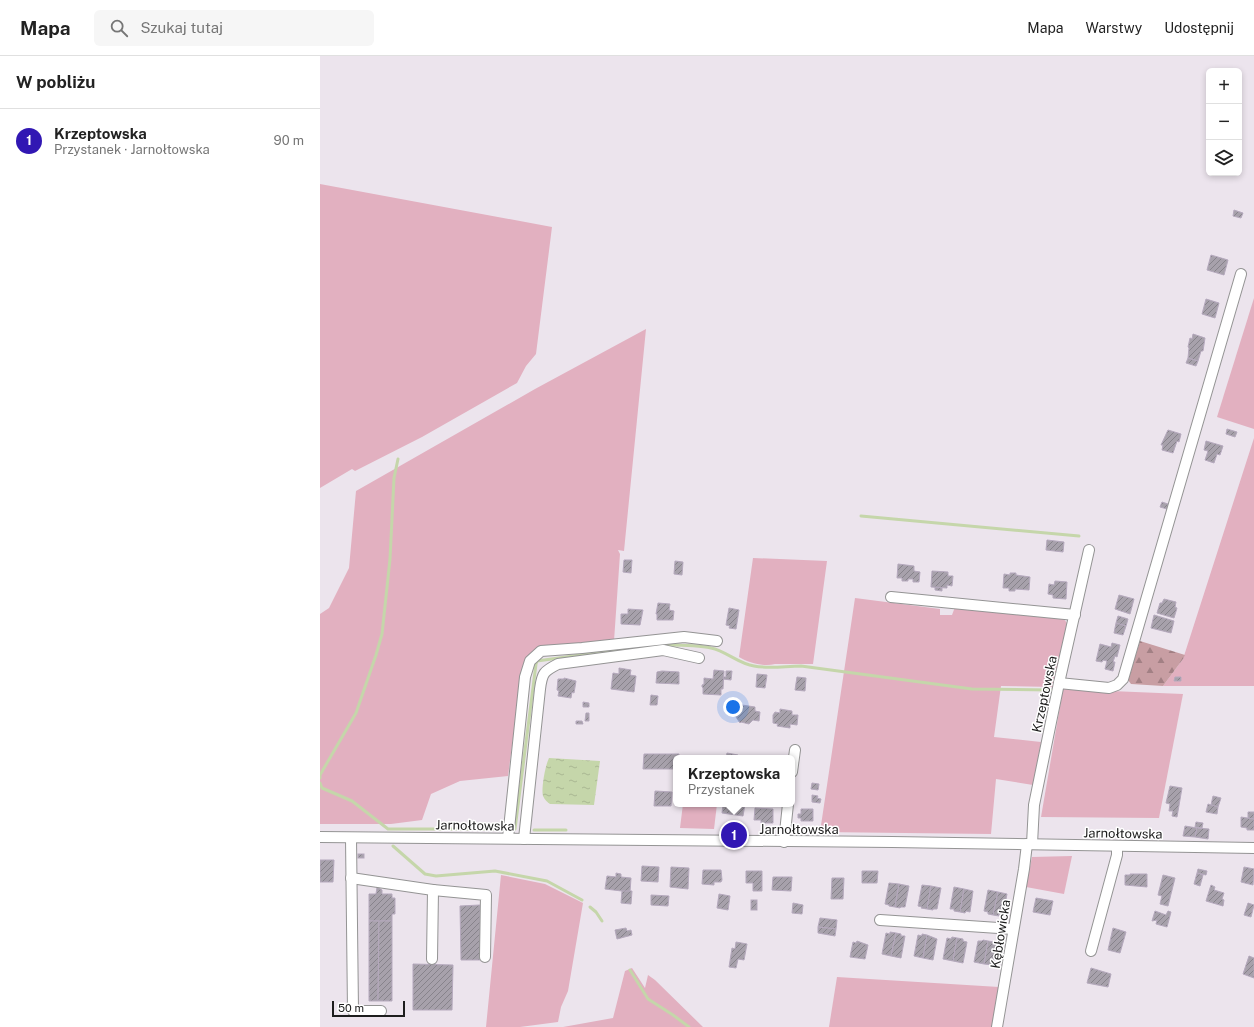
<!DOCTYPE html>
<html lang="pl">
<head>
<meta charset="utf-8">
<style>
  :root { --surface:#fff; --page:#f6f6f6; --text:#222; --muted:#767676; --line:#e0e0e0; --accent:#3117b3 }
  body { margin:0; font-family:"Public Sans",sans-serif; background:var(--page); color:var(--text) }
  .controls { position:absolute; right:12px; top:12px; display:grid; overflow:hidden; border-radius:6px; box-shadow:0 2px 6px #0003 }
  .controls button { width:36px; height:36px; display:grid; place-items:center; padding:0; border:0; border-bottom:1px solid var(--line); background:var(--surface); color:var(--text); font:20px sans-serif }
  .scale { position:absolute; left:12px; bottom:10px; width:73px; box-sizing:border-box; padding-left:4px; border:2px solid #1d1d1d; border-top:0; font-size:11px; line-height:14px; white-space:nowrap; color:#1d1d1d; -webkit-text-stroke:3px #fff; paint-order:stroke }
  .you { position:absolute; left:413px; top:651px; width:14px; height:14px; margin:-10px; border:3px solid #fff; border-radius:50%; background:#1a73e8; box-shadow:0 0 0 6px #1a73e833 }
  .badge { display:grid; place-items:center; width:26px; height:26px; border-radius:50%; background:var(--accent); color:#fff; font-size:13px; font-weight:700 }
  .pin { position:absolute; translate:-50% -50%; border:2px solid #fff; box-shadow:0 1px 4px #0006 }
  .popup { position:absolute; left:353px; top:699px; width:122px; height:52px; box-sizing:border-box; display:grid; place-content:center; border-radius:6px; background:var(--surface); filter:drop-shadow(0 1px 3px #0005); font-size:13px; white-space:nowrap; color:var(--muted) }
  .popup b { font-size:15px; color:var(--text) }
  .popup::after { content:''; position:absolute; left:50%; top:100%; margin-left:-8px; border:8px solid transparent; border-top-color:var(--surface) }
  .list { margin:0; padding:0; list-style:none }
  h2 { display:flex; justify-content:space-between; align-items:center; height:52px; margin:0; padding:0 16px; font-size:17px }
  h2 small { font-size:13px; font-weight:400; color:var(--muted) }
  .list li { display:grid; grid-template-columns:26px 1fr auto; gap:12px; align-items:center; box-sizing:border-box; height:64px; padding:0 16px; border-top:1px solid var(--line) }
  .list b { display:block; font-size:15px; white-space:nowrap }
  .list p { margin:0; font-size:13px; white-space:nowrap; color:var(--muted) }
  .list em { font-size:13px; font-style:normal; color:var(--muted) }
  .icon { flex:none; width:22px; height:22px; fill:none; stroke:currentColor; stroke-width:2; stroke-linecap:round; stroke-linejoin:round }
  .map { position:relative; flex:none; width:934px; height:971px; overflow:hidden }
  header { display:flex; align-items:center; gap:24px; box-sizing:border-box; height:56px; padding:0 20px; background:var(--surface); border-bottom:1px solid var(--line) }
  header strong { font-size:19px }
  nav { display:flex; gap:22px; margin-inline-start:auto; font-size:14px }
  .search { width:280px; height:36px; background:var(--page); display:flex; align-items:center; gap:10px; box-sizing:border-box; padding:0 14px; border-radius:6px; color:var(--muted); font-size:15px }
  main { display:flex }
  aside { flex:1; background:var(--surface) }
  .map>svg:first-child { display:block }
</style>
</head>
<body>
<header>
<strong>Mapa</strong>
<div class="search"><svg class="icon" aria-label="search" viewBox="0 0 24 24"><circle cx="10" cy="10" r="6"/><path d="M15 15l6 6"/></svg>Szukaj tutaj</div>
<nav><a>Mapa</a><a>Warstwy</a><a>Udostępnij</a></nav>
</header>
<main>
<aside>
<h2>W pobliżu<small></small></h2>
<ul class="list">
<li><span class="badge">1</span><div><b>Krzeptowska</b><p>Przystanek · Jarnołtowska</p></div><em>90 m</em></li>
</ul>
</aside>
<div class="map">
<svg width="934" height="971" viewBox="0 0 934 971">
  <defs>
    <pattern id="forest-firs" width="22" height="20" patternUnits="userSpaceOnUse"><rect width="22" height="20" fill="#c89ea3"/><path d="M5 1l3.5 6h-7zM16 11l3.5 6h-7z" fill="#a28084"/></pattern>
    <pattern id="water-ripples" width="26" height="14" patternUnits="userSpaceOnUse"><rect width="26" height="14" fill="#c5d6aa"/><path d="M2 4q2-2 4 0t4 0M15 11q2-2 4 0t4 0" fill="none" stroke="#a9b792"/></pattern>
    <pattern id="building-hatch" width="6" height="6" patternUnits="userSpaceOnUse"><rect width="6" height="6" fill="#a7a1ab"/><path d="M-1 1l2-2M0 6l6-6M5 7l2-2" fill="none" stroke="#87838b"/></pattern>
  </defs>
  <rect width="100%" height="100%" fill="#ece4ed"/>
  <g fill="#e2b0c0">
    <path d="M0 128 232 171 216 298 206 310 197 327 102 381 35 415 32 413 0 432Z"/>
    <path d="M934 242V373L897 361Z"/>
    <path d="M326 273 304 495 298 494 300 498 294 585 215 594 202 614 188 720 140 725 111 738 102 764 71 768H0V558L9 552 29 512 36 435 215 333Z"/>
    <path d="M934 382V630H843L863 603Z"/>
    <path d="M433 502 507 505 493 608H455C444 611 429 607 419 601Z"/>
    <path d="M535 542 620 553V559H632L635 551 743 562 747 567 748 574 734 631 681 630 674 681 721 686 713 729 676 723 671 778 500 776Z"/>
    <path d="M743 633 863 638 839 762 721 761Z"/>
    <path d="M363 748H397L394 773 360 772Z"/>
    <path d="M752 800 744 838 706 831 712 801Z"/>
    <path d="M181 819 225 828 263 847 248 935 241 951 238 966 200 971H166Z"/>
    <path d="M312 912 325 932 328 919 335 924 383 971H243L293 962 305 915Z"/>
    <path d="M517 921 679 931 673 971H509Z"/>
  </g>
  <path fill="url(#forest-firs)" d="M820 585 865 599 863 603 843 630 811 628 808 624Z"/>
  <path fill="url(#water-ripples)" d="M229 702 280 705 274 749 230 748C227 746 225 744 223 740 221 733 225 710 229 702Z"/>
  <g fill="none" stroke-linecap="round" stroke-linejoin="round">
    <g stroke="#c5d6aa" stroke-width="3">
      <path d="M541 460 759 480"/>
      <path d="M347 589C361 589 378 589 391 592 406 595 419 608 434 610 449 613 466 610 481 610L652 633 731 634"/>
      <path d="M0 722V719L36 657 56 599 62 578 70 503 74 422 78 403"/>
      <path d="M0 727 2 732 32 745 68 773H184"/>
      <path d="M195 773 216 608 217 605 333 589"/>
      <path d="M214 774H246"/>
      <path d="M73 790 105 818 116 820 175 815 227 825 262 844"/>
      <path d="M270 851 276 856 282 865"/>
      <path d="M310 914 328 943 353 959 369 971"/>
    </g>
  </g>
  <g fill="url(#building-hatch)" stroke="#b5a9bd">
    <path d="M914 154 923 157 921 162 913 160Z"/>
    <path d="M891 199 908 204 904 219 887 214Z"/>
    <path d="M886 243 899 247 895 262 882 258Z"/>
    <path d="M873 278 885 282 883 295H881L878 305 868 302 869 292 868 291 870 282 872 283Z"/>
    <path d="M868 302 878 305 876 310 866 307Z"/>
    <path d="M907 373 917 376 915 381 906 378Z"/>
    <path d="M848 374 861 378 859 386 857 385 853 397 842 394 843 389H841Z"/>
    <path d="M886 385 903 390 900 399 897 398 894 407 885 404 888 395 884 394Z"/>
    <path d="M842 446 848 448 847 453 840 451Z"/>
    <path d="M727 484 744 486 743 496 726 494Z"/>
    <path d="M304 504H312L311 517 303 516Z"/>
    <path d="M355 505 363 506 362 519 354 518Z"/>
    <path d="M578 508 594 510V515L600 516 599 526H593V523H588V525H582V522H577Z"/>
    <path d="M612 515 628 516V520H633L632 530 627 529V532L611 531Z"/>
    <path d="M690 517H696V519L710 521 709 534 695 533V535H689V532H683L684 518 690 519Z"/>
    <path d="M735 525 747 526 746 543 733 542V539L728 538 729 528 734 529Z"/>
    <path d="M615 531 622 532V535L615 534Z"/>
    <path d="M799 539 814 543 810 558 795 553Z"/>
    <path d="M844 543 856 546 855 551 857 552 854 562 837 557 840 547H842Z"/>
    <path d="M338 547 350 548 349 554 354 555 353 564H337V558H336Z"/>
    <path d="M409 552 419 554 416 573 409 572 410 570 406 569Z"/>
    <path d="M308 553 323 554 320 569 301 568V558H308Z"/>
    <path d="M834 559 854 565 851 577 831 572Z"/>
    <path d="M798 560 808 563 806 570 796 567Z"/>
    <path d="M796 567 806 570 803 579 794 577Z"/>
    <path d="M792 587 800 589 797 601 795 600 793 606H795L793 615 785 613 787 605 783 604 782 606 776 605 780 588 791 591Z"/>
    <path d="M299 612 311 614 310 619 316 620 314 636 291 633 293 617 299 618Z"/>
    <path d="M394 614 404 615 403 633H401V639L383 638V632L382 631V629L384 628V622L393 623Z"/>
    <path d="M342 615 359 616V628L336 627 337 616Z"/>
    <path d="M406 615H412L411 624 403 623 404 621H406Z"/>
    <path d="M437 618 447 619 445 632 436 631Z"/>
    <path d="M477 621 486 622 485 635 475 634Z"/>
    <path d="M855 621H861V625H854Z"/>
    <path d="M244 622 256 625 254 637 252 636 251 642 238 640 239 635 237 634 238 623H244Z"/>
    <path d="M331 639 338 640 337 649H330Z"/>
    <path d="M263 646 269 647V651H263Z"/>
    <path d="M422 649 435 651V655L440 656 439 665 433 664 429 668 421 666 420 667 416 661 418 652Z"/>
    <path d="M460 653 472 655V659H478L477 669 470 668V672L457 670 458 668 453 667V659L455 656 460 657Z"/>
    <path d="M266 657H269V665H265Z"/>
    <path d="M256 665H262L263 668H256Z"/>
    <path d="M407 697 418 699 417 702H406Z"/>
    <path d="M324 698H359V702H356V713H323Z"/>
    <path d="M492 727 499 728 498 734 491 733Z"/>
    <path d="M850 730 862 732 857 761 852 760 853 755H849L850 748 846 747Z"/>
    <path d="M335 735 352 736 351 750H334Z"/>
    <path d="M492 739 498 740 497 742 501 743 500 747 492 746Z"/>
    <path d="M893 740 901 742 898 751 891 749Z"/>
    <path d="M403 748H425L423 760 402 757Z"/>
    <path d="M888 748 898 751 897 758 886 756Z"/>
    <path d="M435 752 453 753V767H441V764H434Z"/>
    <path d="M481 753H493V765H481V762H478V758H481Z"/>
    <path d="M928 756H934V763L928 762Z"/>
    <path d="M921 761 934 763V774H927V772L921 771Z"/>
    <path d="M876 766 883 767 882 772 875 771Z"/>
    <path d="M865 770 877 772 875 781 863 780Z"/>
    <path d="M877 772 889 773 888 783 875 781Z"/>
    <rect x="38" y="798" width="6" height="4"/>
    <path d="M0 804H14L13 826H0Z"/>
    <path d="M322 810 339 811 338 826 321 825Z"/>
    <path d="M351 811 369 812 368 833 350 831Z"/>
    <path d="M924 811 934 813 933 829 921 826Z"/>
    <path d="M878 813 887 815 886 819 877 817Z"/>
    <path d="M383 814H401L402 824 401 826H394V829L382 828Z"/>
    <path d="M426 815H442V835H433V827H426Z"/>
    <path d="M542 815H558L557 827H542Z"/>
    <path d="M296 817 301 818V821L311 822 310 836 285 833 287 820 296 821Z"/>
    <path d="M877 817 883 819 880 830 874 828Z"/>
    <path d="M810 818H827V831L805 829V819H810Z"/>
    <path d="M843 819 855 822 848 850 840 848 842 840 838 839Z"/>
    <path d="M453 821H472L471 835 452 834Z"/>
    <path d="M512 822H524L523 843H511Z"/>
    <path d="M569 827 579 828 575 851 569 850V849L565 848Z"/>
    <path d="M579 828 589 830 585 851H581L580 852 575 851Z"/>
    <path d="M602 829 611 830 607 853 601 852 602 851 598 850Z"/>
    <path d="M891 829 895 831 894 834 904 837 902 843 904 844 903 850 886 845Z"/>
    <path d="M611 830 621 832 617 853H613V854L607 853Z"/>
    <path d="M57 831 62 834V838H72V842H75V858H72V865H49V838H56Z"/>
    <path d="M634 831 644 833 640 856 634 855V853H630Z"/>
    <path d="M644 833 653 835 650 856 646 855 645 857 640 856Z"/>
    <path d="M668 834 678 836 673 859 668 858V856L664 855Z"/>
    <path d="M302 835H312L311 848 301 847Z"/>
    <path d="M678 836 687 838 683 859 679 858V860L673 859Z"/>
    <path d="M399 838 410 840 408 854 397 852Z"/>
    <path d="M331 839 349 840 348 850 331 849Z"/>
    <path d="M716 842 733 845 730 859 713 856Z"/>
    <rect x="431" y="844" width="6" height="10"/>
    <path d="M473 847 483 849 482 858 472 857Z"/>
    <path d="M928 847 934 849 931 861 924 859Z"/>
    <path d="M160 849V904H141L140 850Z"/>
    <path d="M835 855 846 859 848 855 851 856 847 871 836 868 837 864 832 865Z"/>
    <path d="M500 862 517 864 516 873 498 871Z"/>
    <path d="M49 865H59L58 945H49Z"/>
    <path d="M59 865H72V945H58Z"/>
    <path d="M498 871 516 873 515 880 498 877Z"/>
    <path d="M306 872 307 875 311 874 312 879 297 883 295 874Z"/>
    <path d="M793 872 806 876 800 897 788 894Z"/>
    <path d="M570 876 576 877 571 900 562 898 566 877 570 878Z"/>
    <path d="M576 877 581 878V880H585L581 902 571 900Z"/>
    <path d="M602 878 607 879 603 902 594 900 598 879 602 880Z"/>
    <path d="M607 879 617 883 613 904 603 902Z"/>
    <path d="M632 881 637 882 633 905 623 903 627 882 631 883Z"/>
    <path d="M637 882 643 883V885L647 886 643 907 633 905Z"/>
    <path d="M663 884 668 885 664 908 654 906 658 885H662Z"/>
    <path d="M537 885 548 889 545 903 530 901 533 886 536 887Z"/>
    <path d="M668 885 674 886 673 888H677L673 909 664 908Z"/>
    <path d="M416 886 427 888 424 904 418 903 416 912 409 911 412 892 415 893Z"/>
    <path d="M929 900 934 902V922L923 918Z"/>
    <path d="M93 908 133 909 132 954H93Z"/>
    <path d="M771 912 791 918 788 931 767 927Z"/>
  </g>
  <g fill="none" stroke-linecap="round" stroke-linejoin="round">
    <g stroke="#949494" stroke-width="12">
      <g id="minor">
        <path d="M571 541 755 559"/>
        <path d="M739 627 789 632 797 629 803 623 921 218"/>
        <path d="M472 716 475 694"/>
        <path d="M0 781 572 786 934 792"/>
        <path d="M31 782 33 955H61"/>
        <path d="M188 782 205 621 210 605 221 595 262 592 364 581 397 585"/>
        <path d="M204 783 220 633C222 617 224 615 238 608L343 594 379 602"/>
        <path d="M464 786 468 748"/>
        <path d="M712 788 714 749 739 627 769 494"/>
        <path d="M31 822 113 834 112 903"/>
        <path d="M113 834 166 839 165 901"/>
        <path d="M560 864 693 873"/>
        <path d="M771 895 797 799V790"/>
        <path d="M677 971 704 813 707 788"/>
      </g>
    </g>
    <use href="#minor" stroke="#fff" stroke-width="10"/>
  </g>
  <g text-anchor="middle" stroke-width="3" stroke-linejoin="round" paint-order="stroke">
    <g font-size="13" fill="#1d1d1d" stroke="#fff">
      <text transform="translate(724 638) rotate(-78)" y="5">Krzeptowska</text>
      <text transform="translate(155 769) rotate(1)" y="5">Jarnołtowska</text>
      <text x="479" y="778">Jarnołtowska</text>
      <text transform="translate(803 777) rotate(1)" y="5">Jarnołtowska</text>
      <text transform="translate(680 878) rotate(-81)" y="5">Kębłowicka</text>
    </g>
  </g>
</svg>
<div class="controls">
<button>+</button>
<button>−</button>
<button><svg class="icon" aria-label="layers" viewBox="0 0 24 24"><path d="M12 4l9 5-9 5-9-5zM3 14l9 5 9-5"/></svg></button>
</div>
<div class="scale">50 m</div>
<div class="you"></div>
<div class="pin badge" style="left:414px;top:779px">1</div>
<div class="popup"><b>Krzeptowska</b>Przystanek</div>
</div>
</main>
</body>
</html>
